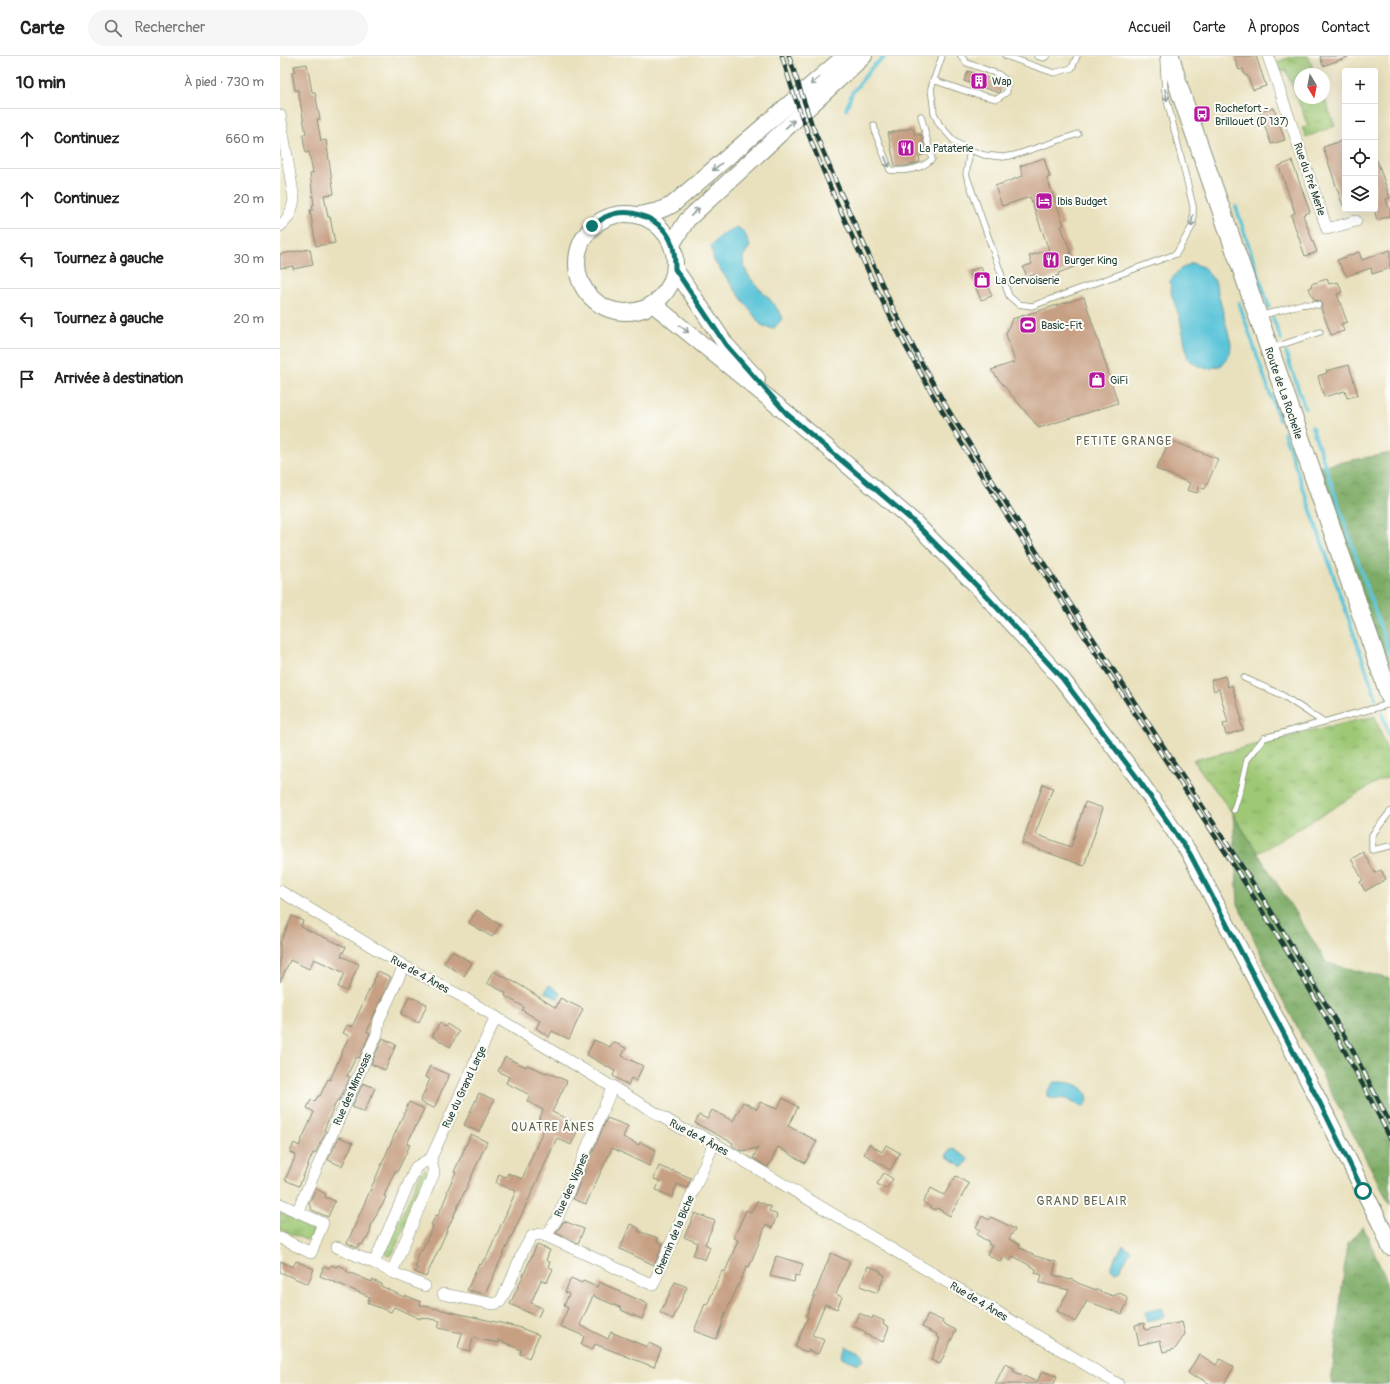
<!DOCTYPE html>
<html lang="fr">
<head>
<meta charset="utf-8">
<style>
  :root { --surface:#fff; --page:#f6f6f6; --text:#222; --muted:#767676; --line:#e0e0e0 }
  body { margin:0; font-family:Pangolin,sans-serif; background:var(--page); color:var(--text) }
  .controls { position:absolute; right:12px; top:12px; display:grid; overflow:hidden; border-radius:4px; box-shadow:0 4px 16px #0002 }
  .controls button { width:36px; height:36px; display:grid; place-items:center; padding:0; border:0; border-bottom:1px solid var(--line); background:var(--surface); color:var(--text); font:20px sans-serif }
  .compass { position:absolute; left:1014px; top:12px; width:36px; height:36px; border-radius:50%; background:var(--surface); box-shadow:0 4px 16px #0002; rotate:170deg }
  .stop { position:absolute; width:12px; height:12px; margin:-9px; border:3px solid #0f766e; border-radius:50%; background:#fff }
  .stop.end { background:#0f766e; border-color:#fff; box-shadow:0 1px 4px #0008 }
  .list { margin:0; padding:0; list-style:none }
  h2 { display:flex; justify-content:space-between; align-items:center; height:52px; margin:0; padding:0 16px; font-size:17px }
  h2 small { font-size:13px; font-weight:400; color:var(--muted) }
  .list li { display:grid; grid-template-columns:26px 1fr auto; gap:12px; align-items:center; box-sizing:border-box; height:60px; padding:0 16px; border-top:1px solid var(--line) }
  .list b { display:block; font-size:15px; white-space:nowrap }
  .list em { font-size:13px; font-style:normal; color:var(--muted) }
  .icon { flex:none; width:22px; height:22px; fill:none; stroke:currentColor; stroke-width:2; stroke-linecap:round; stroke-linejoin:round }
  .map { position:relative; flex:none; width:1110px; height:1328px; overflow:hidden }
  header { display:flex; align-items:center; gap:24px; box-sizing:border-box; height:56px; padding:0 20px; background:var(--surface); border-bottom:1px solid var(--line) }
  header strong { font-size:19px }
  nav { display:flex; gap:22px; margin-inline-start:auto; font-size:14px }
  .search { width:280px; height:36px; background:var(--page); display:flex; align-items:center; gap:10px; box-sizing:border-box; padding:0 14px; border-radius:22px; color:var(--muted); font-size:15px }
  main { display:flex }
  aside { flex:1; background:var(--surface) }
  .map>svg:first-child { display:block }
</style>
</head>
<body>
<header>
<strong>Carte</strong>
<div class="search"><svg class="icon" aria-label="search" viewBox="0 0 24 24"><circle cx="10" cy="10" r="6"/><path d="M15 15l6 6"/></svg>Rechercher</div>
<nav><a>Accueil</a><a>Carte</a><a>À propos</a><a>Contact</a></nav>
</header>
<main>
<aside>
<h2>10 min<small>À pied · 730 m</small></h2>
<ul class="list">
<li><svg class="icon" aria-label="ahead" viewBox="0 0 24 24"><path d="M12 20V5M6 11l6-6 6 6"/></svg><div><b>Continuez</b></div><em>660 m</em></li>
<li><svg class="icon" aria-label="ahead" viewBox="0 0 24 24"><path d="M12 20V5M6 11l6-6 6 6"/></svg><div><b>Continuez</b></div><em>20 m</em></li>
<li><svg class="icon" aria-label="left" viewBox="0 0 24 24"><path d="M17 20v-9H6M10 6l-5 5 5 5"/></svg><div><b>Tournez à gauche</b></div><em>30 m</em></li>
<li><svg class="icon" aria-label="left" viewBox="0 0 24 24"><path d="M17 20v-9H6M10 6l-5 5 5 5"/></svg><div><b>Tournez à gauche</b></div><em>20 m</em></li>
<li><svg class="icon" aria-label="arrive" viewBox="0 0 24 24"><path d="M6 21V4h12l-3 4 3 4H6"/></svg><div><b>Arrivée à destination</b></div></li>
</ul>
</aside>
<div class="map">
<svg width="1110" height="1328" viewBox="0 0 1110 1328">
  <defs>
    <pattern id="grass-tufts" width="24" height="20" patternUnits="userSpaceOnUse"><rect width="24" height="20" fill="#9ec874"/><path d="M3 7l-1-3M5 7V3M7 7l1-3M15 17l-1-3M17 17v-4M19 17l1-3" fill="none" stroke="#80a460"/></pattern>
    <pattern id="forest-crowns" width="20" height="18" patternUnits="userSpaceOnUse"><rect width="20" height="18" fill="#7eac66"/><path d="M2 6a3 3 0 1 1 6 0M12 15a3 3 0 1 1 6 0" fill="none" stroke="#678d55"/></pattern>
  </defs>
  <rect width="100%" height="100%" fill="#fdfcf7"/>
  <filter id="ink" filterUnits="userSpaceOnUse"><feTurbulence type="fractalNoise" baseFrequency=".025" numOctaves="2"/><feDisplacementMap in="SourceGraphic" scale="8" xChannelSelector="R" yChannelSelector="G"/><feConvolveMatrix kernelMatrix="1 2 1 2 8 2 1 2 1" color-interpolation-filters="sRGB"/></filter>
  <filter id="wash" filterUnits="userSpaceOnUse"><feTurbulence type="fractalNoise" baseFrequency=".012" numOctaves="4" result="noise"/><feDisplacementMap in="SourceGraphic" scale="16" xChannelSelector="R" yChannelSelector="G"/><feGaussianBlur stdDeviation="0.9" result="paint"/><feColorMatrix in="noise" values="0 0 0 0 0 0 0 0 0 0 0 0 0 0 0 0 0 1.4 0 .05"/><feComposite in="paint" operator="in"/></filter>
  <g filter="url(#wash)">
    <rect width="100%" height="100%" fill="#e9e1be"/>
    <g fill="url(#grass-tufts)" stroke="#5e8254">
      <path d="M1014 0H1028L1035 18H1020V42L1044 41 1055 70 1026 81 1022 72 1028 70 1006 14 1001 15 997 6Z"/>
      <path d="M1095 660 1110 704V721L1100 724 978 797 953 758 913 704Z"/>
      <path d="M145 1113 148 1115V1118L113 1197 109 1200 106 1199 105 1195 141 1117Z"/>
      <path d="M0 1157 31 1170 34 1176 32 1182 26 1184 0 1173Z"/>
    </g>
    <g fill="url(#forest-crowns)" stroke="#4e744d">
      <path d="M1110 397V641L1031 412Z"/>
      <path d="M953 758 1047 907 1110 923V1149L994 927 958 848Z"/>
      <path d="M1083 1170 1105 1221 1110 1251V1328H1051L1067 1188Z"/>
    </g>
    <g fill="#5dc5d9" stroke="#3e8186">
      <path d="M457 171 464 176 470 190 463 201C463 205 463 210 465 213 473 232 497 244 502 263L493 273 481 269 434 205 431 190 441 179Z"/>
      <path d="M912 207 923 211 935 225 951 288 950 298 942 309 928 313 918 310 908 303 900 262 892 240 890 225 899 214Z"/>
      <path d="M269 929 281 937 277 943 265 936Z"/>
      <path d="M774 1026C782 1026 791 1026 799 1030 807 1034 813 1048 801 1051L789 1043 771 1042 767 1040V1036Z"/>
      <path d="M672 1092 689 1103 683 1111 666 1100Z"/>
      <path d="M843 1189 851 1194 839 1215 834 1216 831 1213V1210Z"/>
      <path d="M882 1252 884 1261 867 1265 865 1256Z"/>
      <path d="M566 1290 583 1298 582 1300 584 1303 583 1305H580L579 1308 561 1301Z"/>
    </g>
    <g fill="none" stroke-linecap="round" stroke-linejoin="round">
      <g stroke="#5dc5d9" stroke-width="3.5">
        <path d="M566 53 572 37 593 10 606 0"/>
        <path d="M956 151 989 251"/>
        <path d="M959 247 999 364"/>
        <path d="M993 262 1001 283"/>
        <path d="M1006 297 1025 352"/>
        <path d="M1032 371 1110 599"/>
        <path d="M1004 377 1096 642"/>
        <path d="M1102 657 1110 682"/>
      </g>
    </g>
    <g id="blocks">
      <g fill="#c7a084">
        <path d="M954 0H976L986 30 973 34 967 19 965 20 963 13 959 14Z"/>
        <path d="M1040 0H1068V1L1043 10Z"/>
        <path d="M27 8 32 36H35L40 63H37L41 85 46 84 54 138 44 139 48 161H50L55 187 36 190 30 154H33L32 149H34L30 118 33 117 29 96 26 97 24 88 23 78H26L18 34H15L12 16 15 15 14 10Z"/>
        <path d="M688 15 722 27 719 37 684 25Z"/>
        <path d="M994 52 1005 84 991 88 980 56Z"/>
        <path d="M633 72 635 79 641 78 646 98 639 100 640 106 637 107 626 110H615L608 77Z"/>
        <path d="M1065 84V150H1063L1043 91Z"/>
        <path d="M764 102 770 121 767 122 784 169 781 170 791 197 789 198 794 211 778 217 779 219 758 226 755 218 747 221 743 211 752 208 749 200 769 194 750 141 722 150 715 130 743 120 740 110Z"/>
        <path d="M1095 104H1097L1110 142 1106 143 1110 155V160L1097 164 1095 157Z"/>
        <path d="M1012 105 1030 156 1023 159 1037 196 1025 200 1011 159 1015 157 999 110Z"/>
        <path d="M30 193 33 209 13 213V210L0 212V198Z"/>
        <path d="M1110 194V212L1092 218 1091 212 1067 220 1057 204 1079 196 1082 204Z"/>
        <path d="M701 211 712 240 701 244 689 215Z"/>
        <path d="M1047 223 1049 228 1058 226 1062 236 1057 238 1067 266 1061 268 1064 275 1051 279 1041 252 1042 247 1040 245 1034 244 1029 232 1032 231 1031 228Z"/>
        <path d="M804 241 838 347 759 372 711 314 735 306 726 278 732 263Z"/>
        <path d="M1069 309 1078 339 1067 342 1065 335 1044 341 1038 320 1047 317 1046 315Z"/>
        <path d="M890 384 938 403 925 433 919 431 917 437 907 434 910 427 876 413Z"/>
        <path d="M945 620 948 631 952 629 962 664H960L963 674 946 679 943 668 948 667 939 633 934 635 931 624Z"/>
        <path d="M763 728 773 732 755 778 791 791 805 746 823 752 804 810 742 787Z"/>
        <path d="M1083 796 1095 817 1101 814 1106 823 1085 835 1080 826 1083 824 1071 803Z"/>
        <path d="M197 854 220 869 212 881 189 867Z"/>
        <path d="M12 860 23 865 21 871 66 891 61 900 79 908 67 935 58 931 65 917 34 903 29 913 10 904 0 926V887Z"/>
        <path d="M172 895 192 907 184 920 164 907Z"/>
        <path d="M98 915 111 921 93 961 87 976 90 977 79 1002 76 1001 67 1020 70 1021 59 1045 57 1044 44 1074 46 1075 35 1098 33 1097 19 1130 5 1124 16 1099 10 1096 14 1087 19 1090 34 1056 27 1052 31 1044 35 1045 38 1040H40L48 1023 50 1024 69 980 63 977 67 969 72 971Z"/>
        <path d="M213 915 240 929 276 952 280 942 303 953 289 983 272 975 269 981 256 972 260 965 242 954 244 951 225 940 226 937 207 927Z"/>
        <path d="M129 940 147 948 139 967 121 958Z"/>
        <path d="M160 967 165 971 167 968 179 976 170 991 152 980Z"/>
        <path d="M103 982 116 989 105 1014 91 1008Z"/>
        <path d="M314 984 330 991 333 986 346 992 342 1000 363 1010 356 1025 351 1022 348 1029 333 1020 335 1015 307 999Z"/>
        <path d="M225 1001 246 1011 247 1009 266 1017 267 1016 287 1025 272 1056 300 1069 291 1089 277 1082 205 1238 187 1234 199 1208 201 1209 204 1203H206L236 1135 216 1127 219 1118 226 1121 228 1117 242 1123 265 1070 258 1066 263 1054 247 1045 250 1039 226 1027 229 1021 218 1015Z"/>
        <path d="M150 1010 169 1019 154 1052 140 1046 150 1023 145 1021Z"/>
        <path d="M83 1027 95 1032 84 1056 72 1051Z"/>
        <path d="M199 1037 214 1044 199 1076 184 1069Z"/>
        <path d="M503 1042 518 1051 508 1070 537 1085 525 1107 498 1091 488 1111 473 1102 478 1092 461 1095 452 1089 453 1087 415 1067 419 1059 427 1063 432 1054 453 1065 463 1046 477 1053 480 1046 497 1053Z"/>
        <path d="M129 1046 144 1053 127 1088 130 1089 117 1116 115 1115 104 1140 106 1141 102 1150H101L92 1167 90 1174H91L87 1183H85L82 1189 80 1188 78 1192 67 1187Z"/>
        <path d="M327 1062 348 1070 343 1081 359 1089 360 1086 376 1094 369 1110 332 1092 306 1148 293 1143Z"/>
        <path d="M191 1078 207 1086 146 1221 135 1216 137 1212 135 1211 138 1205 136 1203 140 1193 142 1194 153 1170 151 1169 156 1159 158 1160 168 1136 167 1135 176 1116H174Z"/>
        <path d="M59 1081 73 1087 62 1110 48 1104Z"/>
        <path d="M589 1088 602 1096 606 1089 620 1097 610 1114 584 1098Z"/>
        <path d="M379 1110 391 1115 392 1114 411 1122 407 1132 397 1128 392 1141 376 1134 380 1125 374 1123Z"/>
        <path d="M604 1117 613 1123 606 1133 597 1128Z"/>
        <path d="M676 1120 689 1128 670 1160 657 1152 655 1154 643 1146 651 1132 664 1139Z"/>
        <path d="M36 1133 46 1138 45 1141 55 1145 48 1161 32 1154 29 1147Z"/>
        <path d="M477 1145 491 1151 489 1155 497 1159 492 1172 486 1169 469 1211 467 1210 442 1265 443 1266 436 1283 414 1275 425 1248 427 1249 442 1215 445 1216 458 1184 454 1182 466 1154 471 1156Z"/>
        <path d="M415 1157 435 1165 425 1188 430 1191 425 1204 413 1199 418 1187 404 1181Z"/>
        <path d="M702 1160 709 1164 711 1161 735 1173 729 1183 740 1189 739 1191 755 1200 776 1206 773 1219 790 1224 791 1223 800 1228 833 1240 840 1237 845 1240 848 1244 842 1258 807 1245 795 1266 777 1255 789 1234 760 1227 762 1219 755 1217 756 1213 733 1200 730 1205 724 1201 721 1206 707 1198 712 1190 708 1188 709 1186 697 1179 700 1174 696 1171Z"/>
        <path d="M284 1165 304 1173 298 1187 276 1177Z"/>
        <path d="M350 1168 359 1172 358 1175 378 1182 377 1185 383 1188 374 1209 340 1193Z"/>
        <path d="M257 1189 270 1194 266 1204 270 1206 268 1210 273 1213 267 1226 261 1224 251 1247 262 1252 258 1261 230 1248Z"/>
        <path d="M551 1197 570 1206 556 1238 562 1241 557 1253 545 1248 532 1279 544 1284 538 1298 528 1294 527 1296 515 1291 528 1261 526 1260Z"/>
        <path d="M496 1200 523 1208 519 1220 515 1219 514 1226 490 1220Z"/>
        <path d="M0 1205 13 1211 16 1205 34 1213 28 1228 0 1216Z"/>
        <path d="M51 1209 57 1211 58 1209 67 1213 66 1215 92 1226V1224L102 1228 101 1230 124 1241 125 1239 141 1246 140 1249 238 1271 259 1279 249 1302 240 1298 241 1294 219 1284V1287L193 1282 190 1295 178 1292 182 1277 158 1272 160 1265 141 1261 140 1263 114 1251 111 1256 87 1247 90 1241 40 1220 44 1210 49 1212Z"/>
        <path d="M588 1210 601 1215 600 1217 605 1219 597 1237 580 1230Z"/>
        <path d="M291 1222 302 1227 303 1225 317 1231 319 1226 368 1248 362 1263 341 1254 342 1252 313 1240 300 1269 328 1283 331 1276 367 1291 369 1287 381 1293 374 1311 315 1288 312 1294 301 1289 304 1280 280 1270 288 1252 284 1250 289 1238 285 1236Z"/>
        <path d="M395 1226 407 1231 393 1263 380 1257Z"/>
        <path d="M579 1257 592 1263 593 1260 604 1265 603 1268 609 1271 603 1286 585 1278 586 1276 573 1270Z"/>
        <path d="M648 1258 663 1265 662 1267 676 1274 660 1308 651 1304 660 1282 656 1280 657 1278 642 1271Z"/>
        <path d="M902 1266 905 1278 895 1293 883 1296 880 1284 859 1289 855 1269 864 1267 865 1274Z"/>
        <path d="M919 1298 936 1309 940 1303 954 1311 944 1328H930L916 1320 915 1322 908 1317Z"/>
        <path d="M725 1308 734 1312 733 1315 757 1326 762 1315 777 1320 774 1328H715Z"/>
      </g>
    </g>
  </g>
  <g filter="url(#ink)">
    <use href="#blocks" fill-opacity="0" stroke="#848f79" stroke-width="1"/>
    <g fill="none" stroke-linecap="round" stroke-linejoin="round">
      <g stroke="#848f79" stroke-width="7">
        <g id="lane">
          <path d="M662 0 651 32 654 57 659 68 675 86 690 94 704 99 723 101 735 99 798 78"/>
          <path d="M726 0 774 17 792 12 797 0"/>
          <path d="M757 0 763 2 767 0"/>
          <path d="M653 24 688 36 717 43 727 36V25L718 18 687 7 681 0"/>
          <path d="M594 69 596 79 610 114C624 116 642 113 652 103L641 60"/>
          <path d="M690 94 686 118 729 240 738 248 752 250 896 198 913 169V150L885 36 883 3"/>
          <path d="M980 260 1022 248 1038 249"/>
          <path d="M992 292 1040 276"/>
          <path d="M964 622 1002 639 1043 666"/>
          <path d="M954 754 961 731 967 704 984 682 1110 648"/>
          <path d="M1110 756 1092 779V794L1110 790"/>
        </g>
      </g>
      <g stroke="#848f79" stroke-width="12">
        <g id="street">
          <path d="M988 0 1047 173 1076 165"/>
          <path d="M0 59 14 143C12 154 9 163 0 170"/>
          <path d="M0 835 124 910 181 940 224 966 404 1074 420 1079 434 1087 838 1328"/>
          <path d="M151 1102 154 1117 112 1216 94 1207 136 1111 151 1102 216 961"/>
          <path d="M0 1148 43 1167 31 1197 0 1182"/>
          <path d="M17 1156 97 978 99 964 124 910"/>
          <path d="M266 1180 373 1229 434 1087"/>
          <path d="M57 1191 94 1207"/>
          <path d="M112 1216 145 1230"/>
          <path d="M163 1238 214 1248 220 1246 230 1227 243 1195 252 1180 259 1178 266 1180 277 1163 333 1030"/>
        </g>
      </g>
      <g stroke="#848f79" stroke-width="18">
        <g id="secondary">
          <circle cx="346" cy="207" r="49"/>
          <path d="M359 159 378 155 392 149 565 0"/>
          <path d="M392 188 407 164 584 0"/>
          <path d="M395 213 446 289 477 323"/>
          <path d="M373 248 509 359 633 465 697 530 781 622 856 720 910 798 1040 1047 1102 1171 1110 1191"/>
        </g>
      </g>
      <g stroke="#848f79" stroke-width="20">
        <path id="primary" d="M890 0 899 32 1110 641"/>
      </g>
      <use href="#lane" stroke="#fff" stroke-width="5.5"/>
      <use href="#street" stroke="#fff" stroke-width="11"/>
      <use href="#secondary" stroke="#fff" stroke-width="16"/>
      <use href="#primary" stroke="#fff" stroke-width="18"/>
      <g stroke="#1f3d34" stroke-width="4.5">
        <g id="rail">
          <path d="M502 0C517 54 539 106 562 158 585 209 608 260 636 309 662 357 691 403 720 449 781 546 844 641 907 737 980 849 1051 962 1110 1082"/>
          <path d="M509 0 532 69 559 133 612 250 640 304 669 355 763 506 991 855 1071 991 1110 1067"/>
        </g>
      </g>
      <use href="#rail" stroke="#fdfcf7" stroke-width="3" stroke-dasharray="9" stroke-linecap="butt"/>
    </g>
    <defs><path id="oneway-shaft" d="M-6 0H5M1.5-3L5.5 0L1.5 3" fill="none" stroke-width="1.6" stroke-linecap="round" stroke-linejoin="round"/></defs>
    <g stroke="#8f9e9a">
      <use href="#oneway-shaft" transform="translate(535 25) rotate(140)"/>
      <use href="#oneway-shaft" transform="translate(886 39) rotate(79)"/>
      <use href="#oneway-shaft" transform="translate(510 68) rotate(-43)"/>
      <use href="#oneway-shaft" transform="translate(607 106) rotate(68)"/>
      <use href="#oneway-shaft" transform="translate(437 111) rotate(140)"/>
      <use href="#oneway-shaft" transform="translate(415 156) rotate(-43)"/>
      <use href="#oneway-shaft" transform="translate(912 165) rotate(97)"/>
      <use href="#oneway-shaft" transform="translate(404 273) rotate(39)"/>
    </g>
  </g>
  <g fill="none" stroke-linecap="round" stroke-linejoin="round" filter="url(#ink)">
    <path stroke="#0f766e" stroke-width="5" d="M312 170C317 167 321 164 325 161 350 149 383 163 392 188 395 196 395 204 395 213L446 289 508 359 633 465 697 530 782 622 856 720 910 798 1040 1047 1083 1135"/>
  </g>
  <defs>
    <g id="building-square" transform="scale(0.9)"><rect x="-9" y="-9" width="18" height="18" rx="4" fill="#b5179e" stroke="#fdfcf7"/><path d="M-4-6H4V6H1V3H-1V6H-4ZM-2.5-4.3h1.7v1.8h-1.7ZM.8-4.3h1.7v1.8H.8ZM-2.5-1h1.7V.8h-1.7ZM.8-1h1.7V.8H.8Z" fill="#fff"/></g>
    <g id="bus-square" transform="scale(0.9)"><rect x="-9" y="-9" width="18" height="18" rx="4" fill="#b5179e" stroke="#fdfcf7"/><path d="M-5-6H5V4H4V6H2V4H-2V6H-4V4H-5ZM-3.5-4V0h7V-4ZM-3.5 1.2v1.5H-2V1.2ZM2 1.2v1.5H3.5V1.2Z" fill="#fff"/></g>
    <g id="restaurant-square" transform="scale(0.9)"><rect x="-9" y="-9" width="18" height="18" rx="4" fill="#b5179e" stroke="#fdfcf7"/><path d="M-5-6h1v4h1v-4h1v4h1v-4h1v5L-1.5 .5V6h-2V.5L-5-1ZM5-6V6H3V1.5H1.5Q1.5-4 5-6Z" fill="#fff"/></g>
    <g id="hotel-square" transform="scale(0.9)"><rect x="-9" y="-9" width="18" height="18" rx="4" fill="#b5179e" stroke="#fdfcf7"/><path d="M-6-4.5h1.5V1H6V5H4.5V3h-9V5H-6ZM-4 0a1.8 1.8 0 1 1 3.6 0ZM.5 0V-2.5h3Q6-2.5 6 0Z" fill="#fff"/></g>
    <g id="shop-square" transform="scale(0.9)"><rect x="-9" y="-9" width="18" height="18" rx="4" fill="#b5179e" stroke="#fdfcf7"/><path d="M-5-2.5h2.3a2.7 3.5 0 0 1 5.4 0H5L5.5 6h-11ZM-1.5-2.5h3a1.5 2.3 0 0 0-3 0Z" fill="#fff"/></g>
    <g id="stadium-square" transform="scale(0.9)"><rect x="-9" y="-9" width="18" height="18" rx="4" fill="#b5179e" stroke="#fdfcf7"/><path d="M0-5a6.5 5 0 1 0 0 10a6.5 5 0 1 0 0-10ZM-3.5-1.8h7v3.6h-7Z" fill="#fff"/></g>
  </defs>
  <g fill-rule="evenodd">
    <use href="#building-square" x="699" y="25"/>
    <use href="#bus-square" x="922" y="58"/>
    <use href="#restaurant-square" x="626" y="92"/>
    <use href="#hotel-square" x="764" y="145"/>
    <use href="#restaurant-square" x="771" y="204"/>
    <use href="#shop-square" x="702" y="224"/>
    <use href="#stadium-square" x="748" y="269"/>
    <use href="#shop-square" x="817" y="324"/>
  </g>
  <g text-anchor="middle" stroke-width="4" stroke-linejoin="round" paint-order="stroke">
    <g font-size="11" fill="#1f3d34" stroke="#fdfcf7" text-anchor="start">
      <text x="712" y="29">Wap</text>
      <text x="935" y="56">Rochefort -<tspan x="935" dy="13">Brillouet (D 137)</tspan></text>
      <text x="639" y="96">La Pataterie</text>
      <text x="777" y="149">Ibis Budget</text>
      <text x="784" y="208">Burger King</text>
      <text x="715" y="228">La Cervoiserie</text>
      <text x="761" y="273">Basic-Fit</text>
      <text x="830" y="328">GiFi</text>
    </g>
    <g font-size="11" fill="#1f3d34" stroke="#fdfcf7">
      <text transform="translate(1030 123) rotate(71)" y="4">Rue du Pré Merle</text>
      <text transform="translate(1004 337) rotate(71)" y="4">Route de La Rochelle</text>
      <text transform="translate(140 918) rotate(29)" y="4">Rue de 4 Ânes</text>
      <text transform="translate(184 1031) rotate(-65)" y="4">Rue du Grand Large</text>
      <text transform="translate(72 1033) rotate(-66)" y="4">Rue des Mimosas</text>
      <text transform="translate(419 1081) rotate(28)" y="4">Rue de 4 Ânes</text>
      <text transform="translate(291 1129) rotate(-66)" y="4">Rue des Vignes</text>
      <text transform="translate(394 1179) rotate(-67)" y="4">Chemin de la Biche</text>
      <text transform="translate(699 1245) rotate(31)" y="4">Rue de 4 Ânes</text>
    </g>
    <g font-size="12" letter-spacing="1" fill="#5a6050" stroke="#fdfcf7">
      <text x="844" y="389">PETITE GRANGE</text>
      <text x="273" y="1075">QUATRE ÂNES</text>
      <text x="802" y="1149">GRAND BELAIR</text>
    </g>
  </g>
</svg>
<div class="controls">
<button>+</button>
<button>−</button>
<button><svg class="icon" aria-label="locate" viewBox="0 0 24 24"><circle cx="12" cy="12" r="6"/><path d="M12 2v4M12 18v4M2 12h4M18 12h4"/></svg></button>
<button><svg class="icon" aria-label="layers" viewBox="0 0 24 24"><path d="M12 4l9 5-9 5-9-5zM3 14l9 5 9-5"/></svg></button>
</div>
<svg class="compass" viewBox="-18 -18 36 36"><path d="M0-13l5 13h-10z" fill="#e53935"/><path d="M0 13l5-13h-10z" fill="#767676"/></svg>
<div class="stop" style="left:1083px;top:1135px"></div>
<div class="stop end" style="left:312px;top:170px"></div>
</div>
</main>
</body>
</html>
